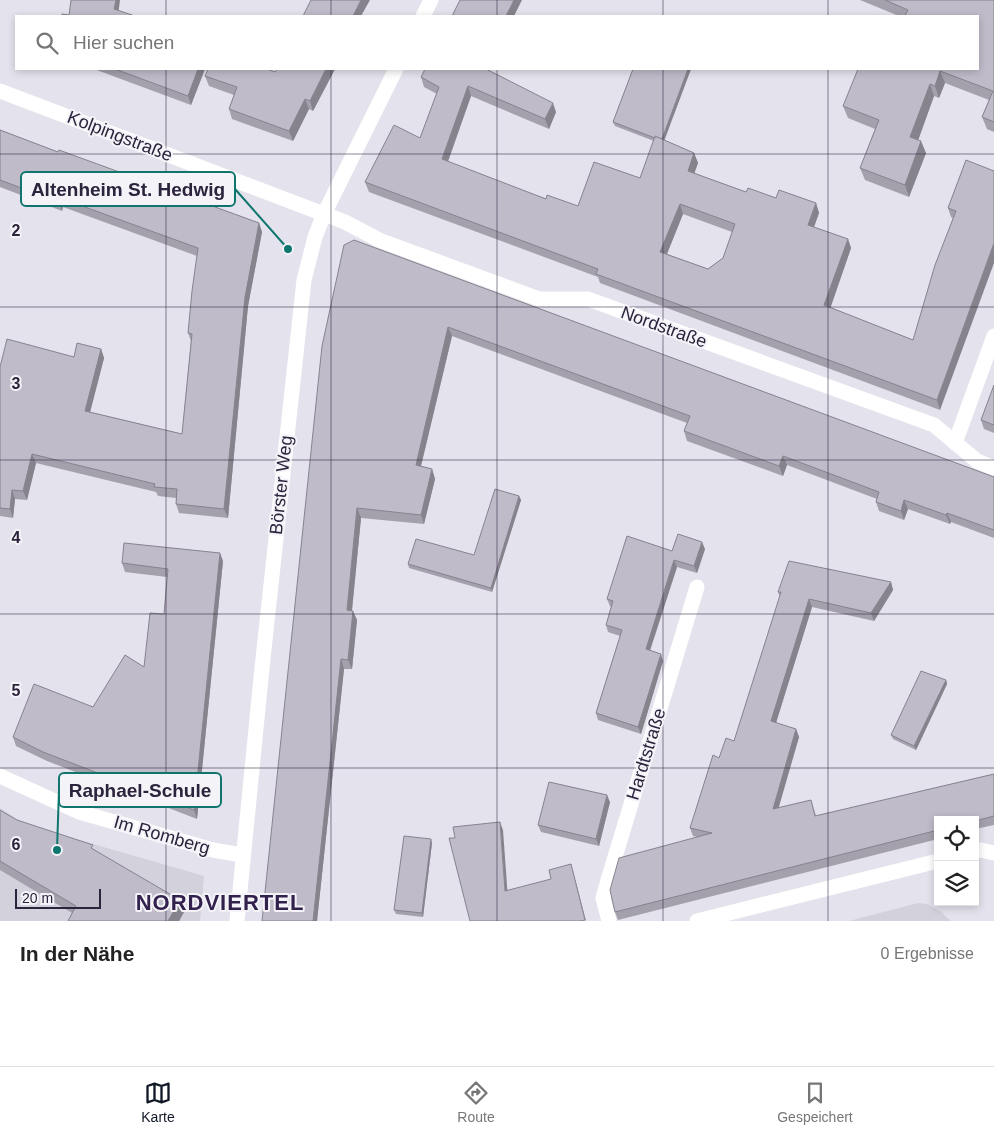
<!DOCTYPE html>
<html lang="de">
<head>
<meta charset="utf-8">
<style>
  :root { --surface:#fff; --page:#f6f6f6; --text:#222; --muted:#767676; --line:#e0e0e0; --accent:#111827 }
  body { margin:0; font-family:Helvetica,sans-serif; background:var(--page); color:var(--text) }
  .controls { position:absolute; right:15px; bottom:15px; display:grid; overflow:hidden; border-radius:0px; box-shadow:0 2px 8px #0003 }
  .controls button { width:45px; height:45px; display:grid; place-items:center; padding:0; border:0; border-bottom:1px solid var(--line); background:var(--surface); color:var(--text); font:25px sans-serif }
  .scale { position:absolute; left:15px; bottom:12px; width:86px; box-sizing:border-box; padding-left:5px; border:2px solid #2c233c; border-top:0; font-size:14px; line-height:18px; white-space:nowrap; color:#2c233c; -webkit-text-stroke:4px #f4f3f8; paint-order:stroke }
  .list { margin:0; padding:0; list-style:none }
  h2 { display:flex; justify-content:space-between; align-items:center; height:65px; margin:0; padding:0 20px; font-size:21px }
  h2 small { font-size:16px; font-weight:400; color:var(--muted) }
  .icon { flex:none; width:28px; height:28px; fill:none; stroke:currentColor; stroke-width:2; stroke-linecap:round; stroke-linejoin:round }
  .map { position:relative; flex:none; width:994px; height:921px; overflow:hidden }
  .search { position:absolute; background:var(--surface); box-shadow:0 2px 8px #0003; left:15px; right:15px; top:15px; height:55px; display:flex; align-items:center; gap:12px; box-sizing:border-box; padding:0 18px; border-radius:0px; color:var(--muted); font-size:19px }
  .sheet { height:145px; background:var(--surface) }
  nav { display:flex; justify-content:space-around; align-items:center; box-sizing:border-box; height:70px; border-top:1px solid var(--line); background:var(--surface); font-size:14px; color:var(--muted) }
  nav a { display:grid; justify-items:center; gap:2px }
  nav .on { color:var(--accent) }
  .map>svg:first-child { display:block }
</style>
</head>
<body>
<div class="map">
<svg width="994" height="921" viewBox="0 0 994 921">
  <rect width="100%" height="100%" fill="#e4e2ec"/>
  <g fill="#d3d1dc">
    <path d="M0 808 24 824 204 876 200 921H0Z"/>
    <path d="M918 903 927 904 940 911 951 921H849Z"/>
  </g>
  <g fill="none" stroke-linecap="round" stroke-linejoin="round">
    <g stroke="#fff" stroke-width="15">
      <path d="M423 16 431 0"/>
      <path d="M0 91 345 222 379 240 539 299H588L934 425 977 461 994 468"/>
      <path d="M955 443 994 336"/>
      <path d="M0 776 79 812 213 850 242 855"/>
      <path d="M975 851 981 850 994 853"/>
      <path d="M237 921 262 668 304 280 315 237 324 214 396 69"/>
      <path d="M609 921 603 898 608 880 697 587"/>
      <path d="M697 921 938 861"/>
    </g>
  </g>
  <g fill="#a4a1ad" fill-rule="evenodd">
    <path d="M860 0H994V132L987 129 982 117 989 100 945 83 939 98 934 96 918 140 926 153 909 197 865 180 860 168 875 129 848 118 843 106 978 16H899Z"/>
    <path d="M94 69H205L191 105Z"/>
    <path d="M335 69 313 111 309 109 293 141 232 119 229 109 234 95 209 86 205 76Z"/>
    <path d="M488 69V70L556 112 549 129 471 96 448 162 546 199 578 206 640 178 654 141 615 126 613 122 633 69H691L664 140 694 153 698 163 694 173 746 192 776 198 816 203 819 213 814 227 848 239 851 248 830 308 913 340 953 218 951 217 948 208 966 160 940 410 600 283 598 277 369 192 365 182 420 138 437 94 424 87 421 77ZM683 214 732 232 723 258 708 269 667 254Z"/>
    <path d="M0 130 58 152 259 223 262 232 248 306 228 518 179 513 176 504V498L158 496 156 492 36 463 27 500 15 499 13 518 0 516V367L74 357 101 349 104 358 90 412 182 434 191 341 188 333 197 256 63 207 62 211 0 187Z"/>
    <path d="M344 245 994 477V538L951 522 950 524 908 509 904 520 879 511 876 502 877 499 787 465 783 476 687 441 684 431 687 423 452 336 421 466 432 469 435 479 424 524 361 518 352 611 357 620 352 669H344L317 921H262Z"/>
    <path d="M994 385V433L984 429 981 420Z"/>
    <path d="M519 496 521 500 492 592 409 568 408 564 474 555Z"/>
    <path d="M705 549 697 573 677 567 650 651 663 661 641 734 598 720 596 713 620 636 608 632 606 625 611 607 610 606 607 599 672 551Z"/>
    <path d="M223 561 197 819 47 761 16 746 13 737 93 707 144 667 164 614 167 577 125 572 122 563Z"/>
    <path d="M891 582 893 590 874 621 812 607 776 723 796 729 799 737 778 808 811 800 816 816 994 774V825L975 829V820H938V839L618 920 615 912 697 837 693 836 690 828 719 758 734 741 780 597 778 592Z"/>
    <path d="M946 680 947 684 916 750 893 739 891 735Z"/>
    <path d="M610 802 599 846 541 832 538 825Z"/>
    <path d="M0 810 17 820 95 851 184 912 179 921H68L72 913 0 870Z"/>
    <path d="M432 843 423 917 396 914 394 910Z"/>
  </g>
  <g fill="#86838d">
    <path d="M116 0H120L118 16 114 9Z"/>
    <path d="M361 0H370L361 16H353Z"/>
    <path d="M514 0H522L514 16H506Z"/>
    <path d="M198 69H205L191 105 188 96Z"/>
    <path d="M326 69H335L313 111 310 101Z"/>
    <path d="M688 69H691L663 144 662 140Z"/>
    <path d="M940 71 945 83 939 98 935 86Z"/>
    <path d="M930 84 934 96 915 149 910 137Z"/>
    <path d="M468 86 471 96 445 169 442 159Z"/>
    <path d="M305 99 309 109 293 141 289 131Z"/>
    <path d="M553 103 556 112 549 129 545 119Z"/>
    <path d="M921 141 926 153 909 197 905 185Z"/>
    <path d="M694 153 698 163 692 180 688 171Z"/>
    <path d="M60 198 63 207 62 211 59 202Z"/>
    <path d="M816 203 819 213 811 235 808 225Z"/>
    <path d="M680 204 683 214 664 261 660 252Z"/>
    <path d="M259 223 262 232 248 306 228 518 224 509 245 297Z"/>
    <path d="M848 239 851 248 828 315 824 305Z"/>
    <path d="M994 243V263L940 410 937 400Z"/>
    <path d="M448 327 452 336 419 474 416 465Z"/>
    <path d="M101 349 104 358 88 420 85 411Z"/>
    <path d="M32 454 36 463 27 500 23 491Z"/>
    <path d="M783 456 787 465 783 476 779 466Z"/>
    <path d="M432 469 435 479 424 524 421 515Z"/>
    <path d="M12 490 15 499 13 518 10 509Z"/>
    <path d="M519 496 521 500 492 592 491 588Z"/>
    <path d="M904 500 908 509 904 520 901 511Z"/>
    <path d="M357 508 361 518 351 619 347 610Z"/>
    <path d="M947 513 951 522 950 524 946 515Z"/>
    <path d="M702 542 705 549 697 573 694 566Z"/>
    <path d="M220 553 223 561 197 819 194 810Z"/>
    <path d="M674 560 677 567 648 656 646 649Z"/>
    <path d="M891 582 893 590 874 621 871 613Z"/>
    <path d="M809 599 812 607 774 729 771 721Z"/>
    <path d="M353 611 357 620 352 669 348 660Z"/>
    <path d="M661 654 663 661 641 734 638 727Z"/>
    <path d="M341 659 344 669 317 921H313Z"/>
    <path d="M946 680 947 684 916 750 914 746Z"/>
    <path d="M796 729 799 737 776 817 773 809Z"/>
    <path d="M607 795 610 802 599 846 596 839Z"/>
    <path d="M500 822 503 830 508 899 505 891Z"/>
    <path d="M431 839 432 843 423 917 422 913Z"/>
    <path d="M571 864 573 871 586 921 585 920Z"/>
    <path d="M180 900 184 912 179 921H168Z"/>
  </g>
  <g fill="#bfbbc9" stroke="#86838d" fill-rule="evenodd">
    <path d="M71 0H116L114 9 135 16H62V14L69 15Z"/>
    <path d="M311 0H361L353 16H303Z"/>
    <path d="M460 0H514L506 16H452Z"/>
    <path d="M885 0H994V122L982 117 993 91 940 71 935 86 930 84 910 137 921 141 905 185 860 168 879 120 843 106 858 69H978V16H905L908 10Z"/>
    <path d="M115 69H198L188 96Z"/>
    <path d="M208 69H267L275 72 277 69H326L310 101 305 99 289 131 229 109 237 87 205 76Z"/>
    <path d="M425 69H486L553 103 545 119 468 86 442 159 546 199 547 195 578 206 594 162 640 178 655 136 694 153 688 171 746 192 748 188 776 198 779 190 816 203 808 225 848 239 824 305 913 340 935 265 956 211 948 208 966 160 994 171V243L937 400 596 274 598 269 365 182 394 125 420 138 439 87 421 77ZM680 204 735 224 723 258 708 269 660 252Z"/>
    <path d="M633 69H688L662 139 655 136V138L613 122Z"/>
    <path d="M0 130 58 152 59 150 259 223 245 297 224 509 176 504 177 489 154 487 155 484 32 454 23 491 12 490 10 509 0 508V367L7 339 74 357 77 343 101 349 85 411 182 434 192 334 188 333 192 291 198 248 60 198 59 202 0 180Z"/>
    <path d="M354 240 994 477V530L947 513 946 515 904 500 901 511 876 502 879 492 783 456 779 466 684 431 690 416 448 327 416 465 432 469 421 515 357 508 347 610 353 611 348 660 341 659 313 921H262L322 346 344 245Z"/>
    <path d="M994 385V425L981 420Z"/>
    <path d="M495 489 519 496 491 588 408 564 416 539 474 555Z"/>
    <path d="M678 534 702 542 694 566 674 560 646 649 661 654 638 727 596 713 622 630 606 625 613 601 607 599 627 536 672 551Z"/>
    <path d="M124 543 220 553 194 810 43 752 13 737 34 684 93 707 125 655 144 667 150 613 164 614 168 569 122 563Z"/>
    <path d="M789 561 891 582 871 613 809 599 771 721 796 729 773 809 811 800 815 816 994 774V816L975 821V820H938V830L615 912 610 890 619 858 712 833 690 828 713 755 719 758 726 738 734 741 781 592H778Z"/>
    <path d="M921 671 946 680 914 746 891 735Z"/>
    <path d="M549 782 607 795 596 839 538 825Z"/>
    <path d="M0 810 17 820 93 845 91 848 180 900 168 921H68L76 906 0 861Z"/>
    <path d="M500 822 505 891 551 879 549 870 571 864 585 920 580 921H470L449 838H455L453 827Z"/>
    <path d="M404 836 431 839 422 913 394 910Z"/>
  </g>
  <path fill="none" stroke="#2c233c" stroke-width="1" stroke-opacity="0.55" d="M166 0V16M331 0V16M497 0V16M663 0V16M828 0V16M166 69V921M331 69V921M497 69V921M663 69V921M828 69V921M0 154H994M0 307H994M0 460H994M0 614H994M0 768H994"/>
  <g text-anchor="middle" stroke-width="4" stroke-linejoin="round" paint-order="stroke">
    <g font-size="18" fill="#2c233c" stroke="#f4f3f8">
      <text transform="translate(120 136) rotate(21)" y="6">Kolpingstraße</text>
      <text transform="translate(664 327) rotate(20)" y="6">Nordstraße</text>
      <text transform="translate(281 485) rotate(-84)" y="6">Börster Weg</text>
      <text transform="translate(646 754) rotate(-73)" y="6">Hardtstraße</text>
      <text transform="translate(162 835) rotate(16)" y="6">Im Romberg</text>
    </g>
    <g font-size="22" font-weight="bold" letter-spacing="1" fill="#32204d" stroke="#f4f3f8">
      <text x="220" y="910">NORDVIERTEL</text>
    </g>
  </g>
  <g font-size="16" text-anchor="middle" font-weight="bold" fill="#2c233c" stroke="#f4f3f8" stroke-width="4" stroke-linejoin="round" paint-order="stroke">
    <text x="16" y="236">2</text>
    <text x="16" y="389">3</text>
    <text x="16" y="543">4</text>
    <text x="16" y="696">5</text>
    <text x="16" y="850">6</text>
  </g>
  <path fill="none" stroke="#0f766e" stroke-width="2" d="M288 249L235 189M57 850L59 790"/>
  <g fill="#0f766e" stroke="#f4f3f8" stroke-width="2">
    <circle cx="288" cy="249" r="5"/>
    <circle cx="57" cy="850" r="5"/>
  </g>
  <g fill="#f4f3f8" stroke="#0f766e" stroke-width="2">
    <rect x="21" y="172" width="214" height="34" rx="5"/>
    <rect x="59" y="773" width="162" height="34" rx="5"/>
  </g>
  <g font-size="19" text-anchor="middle" font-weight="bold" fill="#2c233c">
    <text x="128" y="196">Altenheim St. Hedwig</text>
    <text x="140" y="797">Raphael-Schule</text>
  </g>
</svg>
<div class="controls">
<button><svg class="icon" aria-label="locate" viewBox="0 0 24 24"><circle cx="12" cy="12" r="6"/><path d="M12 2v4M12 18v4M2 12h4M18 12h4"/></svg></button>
<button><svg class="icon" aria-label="layers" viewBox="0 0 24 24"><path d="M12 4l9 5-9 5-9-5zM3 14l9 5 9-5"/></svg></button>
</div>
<div class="scale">20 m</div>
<div class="search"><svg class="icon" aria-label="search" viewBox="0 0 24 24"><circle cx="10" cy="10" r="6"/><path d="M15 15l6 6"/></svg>Hier suchen</div>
</div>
<section class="sheet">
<h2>In der Nähe<small>0 Ergebnisse</small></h2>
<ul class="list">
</ul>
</section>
<nav>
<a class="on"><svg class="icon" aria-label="map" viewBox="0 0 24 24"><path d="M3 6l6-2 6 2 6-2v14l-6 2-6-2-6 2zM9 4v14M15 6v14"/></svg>Karte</a>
<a><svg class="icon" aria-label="directions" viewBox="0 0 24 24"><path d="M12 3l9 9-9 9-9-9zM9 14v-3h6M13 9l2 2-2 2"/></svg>Route</a>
<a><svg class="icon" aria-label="saved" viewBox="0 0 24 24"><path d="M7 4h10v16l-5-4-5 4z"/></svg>Gespeichert</a>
</nav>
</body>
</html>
